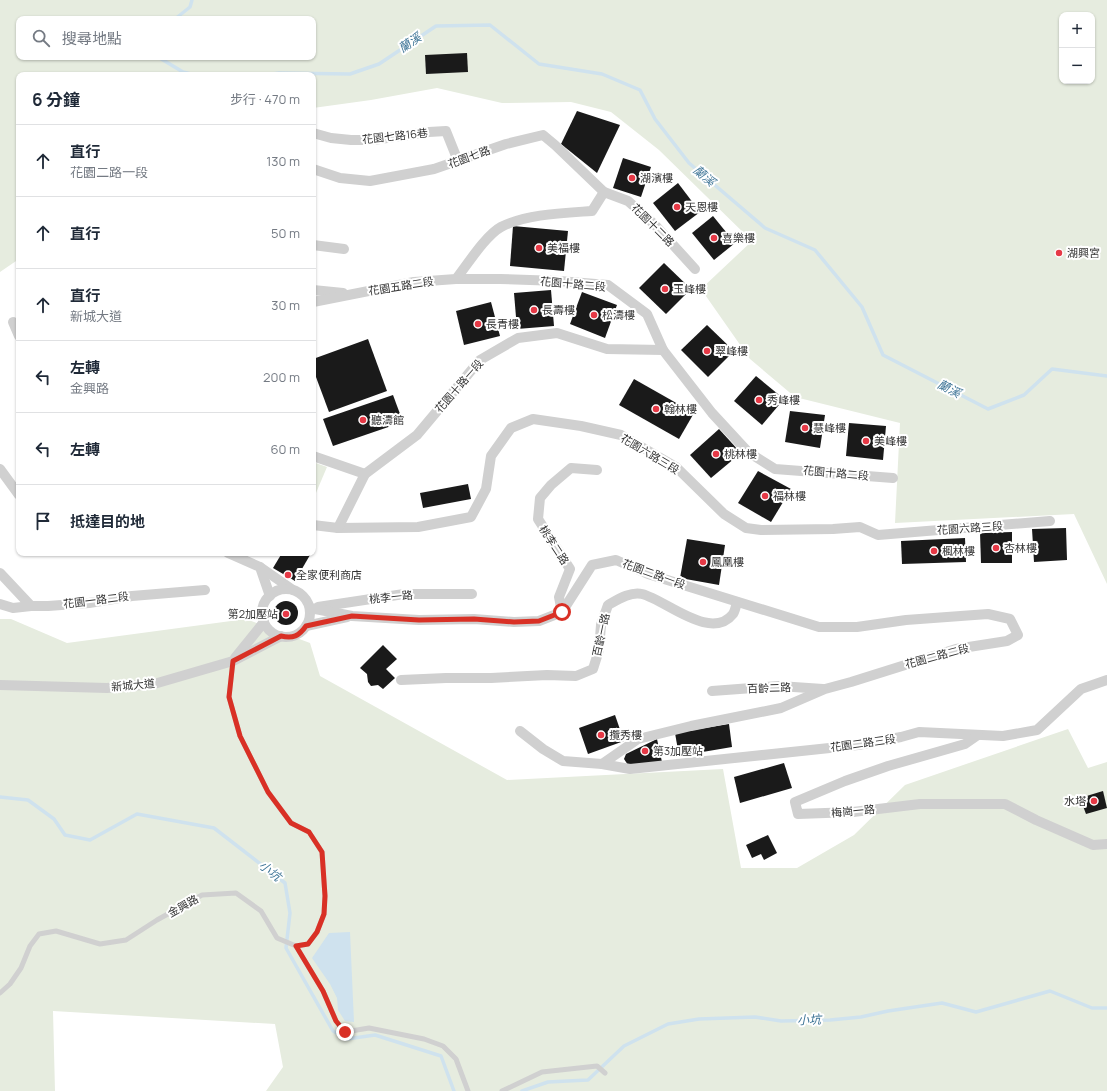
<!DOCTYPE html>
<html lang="zh-TW">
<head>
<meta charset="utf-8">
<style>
  :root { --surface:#fff; --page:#f2f2f3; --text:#1f2937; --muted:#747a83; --line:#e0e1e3 }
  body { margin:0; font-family:Manrope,"Noto Sans TC",sans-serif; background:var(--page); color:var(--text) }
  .controls { position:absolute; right:12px; top:12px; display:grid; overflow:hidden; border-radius:8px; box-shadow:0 1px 3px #0004 }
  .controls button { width:36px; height:36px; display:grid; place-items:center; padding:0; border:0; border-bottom:1px solid var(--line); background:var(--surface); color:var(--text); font:20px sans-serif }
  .stop { position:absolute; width:12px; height:12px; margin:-9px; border:3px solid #d93025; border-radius:50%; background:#fff }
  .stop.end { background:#d93025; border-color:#fff; box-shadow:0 1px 4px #0008 }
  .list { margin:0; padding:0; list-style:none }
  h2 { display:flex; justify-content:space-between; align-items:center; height:52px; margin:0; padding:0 16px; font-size:17px }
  h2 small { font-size:13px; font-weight:400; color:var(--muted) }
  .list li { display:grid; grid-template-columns:26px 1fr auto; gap:12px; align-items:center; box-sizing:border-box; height:72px; padding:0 16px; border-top:1px solid var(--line) }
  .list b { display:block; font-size:15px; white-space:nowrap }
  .list p { margin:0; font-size:13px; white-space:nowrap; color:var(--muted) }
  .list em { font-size:13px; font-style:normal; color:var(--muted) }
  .icon { flex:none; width:22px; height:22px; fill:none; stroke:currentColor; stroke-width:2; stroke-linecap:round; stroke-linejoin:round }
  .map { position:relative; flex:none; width:1107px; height:1091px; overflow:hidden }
  .search { position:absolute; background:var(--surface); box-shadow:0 1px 3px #0004; left:16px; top:16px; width:300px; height:44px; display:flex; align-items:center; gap:10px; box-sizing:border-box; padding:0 14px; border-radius:8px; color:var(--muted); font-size:15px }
  .panel { position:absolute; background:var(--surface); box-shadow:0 1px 3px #0004; left:16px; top:72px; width:300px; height:484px; border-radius:8px }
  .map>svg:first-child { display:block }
</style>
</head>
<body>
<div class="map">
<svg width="1107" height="1091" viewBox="0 0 1107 1091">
  <rect width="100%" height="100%" fill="#fff"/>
  <g fill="#e6ecdf" fill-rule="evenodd">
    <path d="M0 0H1107V584L1074 514 895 523 900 423 795 397 750 359 701 289 752 241 659 150 611 112 571 102 502 103 437 88 371 100 313 108V75H19V259L0 272ZM1062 15H1092V81H1062ZM19 19H313V57H19Z"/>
    <path d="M313 462 327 467 313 500Z"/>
    <path d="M0 619H11L67 643 246 619 310 643 320 676 507 780 723 769 741 868H797L854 835 905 785 1068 729 1088 768 1107 762V1091H266L283 1067 275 1024 53 1011 55 1091H0Z"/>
  </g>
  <path fill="#cfe2ee" d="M350 932 354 1022 345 1021 338 1010 337 998 330 984 312 958 329 933Z"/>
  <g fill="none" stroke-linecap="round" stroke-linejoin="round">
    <g stroke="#cfe2ee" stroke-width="3.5">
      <path d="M175 19 190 7 192 0"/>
      <path d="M158 57 183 72 195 75"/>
      <path d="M266 75 279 73 350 74 379 64 436 26 490 25 539 64 602 74 640 90 655 119 689 163 765 228 815 250 862 307 883 355 988 409 1024 395 1052 369 1107 376"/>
      <path d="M0 797 28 800 54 819 65 835 90 840 137 814 214 828 285 883 290 913 286 948 333 1031 347 1039 375 1035 441 1056 454 1091"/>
      <path d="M522 1091 548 1082 588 1080 624 1046 668 1024 699 1019 755 1017 781 1021 830 1020 861 1017 888 1011 942 1003 976 1012 1050 991 1092 1008H1107"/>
    </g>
  </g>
  <g fill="#1a1a1a">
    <path d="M467 53 468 72 426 74 425 55Z"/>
    <path d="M577 111 620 125 597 173 561 144Z"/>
    <path d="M623 158 651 167 641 197 613 188Z"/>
    <path d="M678 183 700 212 675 231 653 203Z"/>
    <path d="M713 216 735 243 714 260 692 233Z"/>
    <path d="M513 226 568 231 564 271 510 266Z"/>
    <path d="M664 263 691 289 666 314 639 288Z"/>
    <path d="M551 290 554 326 517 329 514 293Z"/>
    <path d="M582 292 617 305 605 338 570 324Z"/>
    <path d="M491 302 500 336 464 345 456 311Z"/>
    <path d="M707 325 734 351 708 377 681 350Z"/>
    <path d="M368 339 387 391 329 412 313 369V359Z"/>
    <path d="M756 376 784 399 762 425 734 401Z"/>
    <path d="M634 379 694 413 679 439 619 405Z"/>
    <path d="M393 395 403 422 333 446 323 419Z"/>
    <path d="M790 411 825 415 820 448 785 442Z"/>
    <path d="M849 423 886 426 883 460 846 456Z"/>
    <path d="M719 429 741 453 711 478 690 455Z"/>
    <path d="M758 471 791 489 771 522 738 503Z"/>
    <path d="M468 484 471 499 423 508 420 493Z"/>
    <path d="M1066 528 1067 560 1034 562 1032 529Z"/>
    <path d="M1012 532V563H981L980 533Z"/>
    <path d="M965 538 966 562 902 564 901 541Z"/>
    <path d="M687 539 725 545 719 585 680 578Z"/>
    <path d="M282 553H307L310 555 295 581 273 568Z"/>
    <circle cx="286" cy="613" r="12"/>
    <path d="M383 645 397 659 386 669 395 678 383 689 378 685 371 686 368 682 367 674 360 668Z"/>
    <path d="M615 715 624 741 588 754 579 728Z"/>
    <path d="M729 724 732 747 679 756 675 733Z"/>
    <path d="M657 739 662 762 628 765 624 759 626 754Z"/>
    <path d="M784 763 792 788 740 803 734 777Z"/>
    <path d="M1103 791 1107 808 1086 814 1080 798Z"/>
    <path d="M768 835 777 853 764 860 761 854 752 858 746 845Z"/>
  </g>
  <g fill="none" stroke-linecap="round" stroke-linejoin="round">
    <g stroke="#d0d0d0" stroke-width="5">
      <path d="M296 946 323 991 336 1021 345 1032 369 1028 424 1039 443 1046 456 1059 468 1091"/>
      <path d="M0 993 10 984 21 968 30 946 39 934 56 931 100 944 126 940 157 920 202 895 236 893 261 911 277 938 296 946 308 944 317 932 324 914 325 896 322 852 309 832 291 823 268 792 240 736 229 697 233 661"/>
      <path d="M502 1091 542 1072 597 1066 605 1073"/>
    </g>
    <g stroke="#d0d0d0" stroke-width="10">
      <path d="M313 133 331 138 351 140H373L429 132 446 131 458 161"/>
      <path d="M313 169 340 178 370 181 434 169 506 144 543 135 555 145 604 192 628 201 655 225 695 269"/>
      <path d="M313 245 344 249"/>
      <path d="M456 279H500L559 281 608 285 647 314 663 350 712 413 748 452 775 469 893 478"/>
      <path d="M313 290 343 293"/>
      <path d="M313 302 414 282 456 279C467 265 486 235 501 227 526 214 563 213 592 211L604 192"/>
      <path d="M13 322 19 336"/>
      <path d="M313 456 365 474"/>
      <path d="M0 469 19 495"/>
      <path d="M313 525 338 528 418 527 471 517 486 489 491 456 511 428 533 419 581 426 621 435 676 467 724 514 746 528 761 530 833 529 860 527 878 535 1050 521"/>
      <path d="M338 528 365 474 417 435 480 360 518 338 557 333 607 349 663 350"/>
      <path d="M228 553 260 567 293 590"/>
      <path d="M260 567 270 596"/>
      <path d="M0 573 31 606"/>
      <circle cx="286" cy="613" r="24"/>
      <path d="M0 604 13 608 31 606H48L89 603 132 596 205 590"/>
      <path d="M318 607 404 594H472"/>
      <path d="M310 608 352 616 419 620 474 619 514 622 539 621 562 612 592 565 616 560 648 574 819 627H857L906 620 988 614 1010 619 1018 635 1007 641 956 649 851 682 825 689 781 708 691 726 638 739 602 764"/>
      <path d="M562 612 559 597 570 569 538 519 540 498 551 485 571 468 597 470"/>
      <path d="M306 626 347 617"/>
      <path d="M235 658 264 622"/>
      <path d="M401 680 446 678H491L547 675 576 676 593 669 599 650 601 625 608 605C617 600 631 591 642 594 666 600 711 642 733 614 735 611 736 606 737 602"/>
      <path d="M0 685 107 688 154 684 233 661 281 636"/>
      <path d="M712 691 779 686 823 689"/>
      <path d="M520 731 543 749 563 761 602 764 630 769 858 745 901 737 919 732 1003 736 1037 730 1081 689 1107 680"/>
      <path d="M978 735 965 744 888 766 845 781 795 802 798 814 853 812 920 804H1005L1036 820 1093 845 1107 844"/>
    </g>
  </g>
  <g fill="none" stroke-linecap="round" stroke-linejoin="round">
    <path stroke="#d93025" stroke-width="5" d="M345 1032 336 1021 323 991 296 946 308 944 317 932 324 914 325 896 322 852 309 832 291 823 268 792 240 736 229 697 233 661 281 636C293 639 299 636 306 626L352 616 419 620 474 619 514 622 539 621 562 612"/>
  </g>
  <g fill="#e63946" stroke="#fff" stroke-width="1.5">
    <circle cx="632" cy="178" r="4"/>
    <circle cx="677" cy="207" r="4"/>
    <circle cx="714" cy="238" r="4"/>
    <circle cx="539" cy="248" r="4"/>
    <circle cx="1059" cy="253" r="4"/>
    <circle cx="665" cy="289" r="4"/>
    <circle cx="534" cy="310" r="4"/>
    <circle cx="594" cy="315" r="4"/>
    <circle cx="478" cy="324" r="4"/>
    <circle cx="707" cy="351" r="4"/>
    <circle cx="759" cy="400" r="4"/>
    <circle cx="656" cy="409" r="4"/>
    <circle cx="363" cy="420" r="4"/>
    <circle cx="805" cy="428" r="4"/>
    <circle cx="866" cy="441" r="4"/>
    <circle cx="716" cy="454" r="4"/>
    <circle cx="765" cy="496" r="4"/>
    <circle cx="996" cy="548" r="4"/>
    <circle cx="934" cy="551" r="4"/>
    <circle cx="703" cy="562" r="4"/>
    <circle cx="288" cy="575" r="4"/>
    <circle cx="286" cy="614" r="4"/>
    <circle cx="601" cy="735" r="4"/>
    <circle cx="645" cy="751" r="4"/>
    <circle cx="1094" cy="801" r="4"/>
  </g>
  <g text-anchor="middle" stroke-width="4" stroke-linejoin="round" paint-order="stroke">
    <g font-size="11" fill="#333" stroke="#fff">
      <text transform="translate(395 136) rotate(-6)" y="4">花園七路16巷</text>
      <text transform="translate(469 157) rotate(-20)" y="4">花園七路</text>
      <text transform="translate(653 225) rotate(45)" y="4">花園十二路</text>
      <text transform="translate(573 284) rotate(5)" y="4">花園十路二段</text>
      <text transform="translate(401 286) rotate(-9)" y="4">花園五路二段</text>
      <text transform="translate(459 386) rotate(-49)" y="4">花園十路一段</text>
      <text transform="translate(650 454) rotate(31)" y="4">花園六路三段</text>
      <text transform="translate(836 473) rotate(5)" y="4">花園十路二段</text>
      <text transform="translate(970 528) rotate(-4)" y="4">花園六路三段</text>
      <text transform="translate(554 545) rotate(57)" y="4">桃李二路</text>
      <text transform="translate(654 574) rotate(20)" y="4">花園二路一段</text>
      <text transform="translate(391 597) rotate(-6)" y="4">桃李一路</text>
      <text transform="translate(96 600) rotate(-7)" y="4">花園一路二段</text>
      <text transform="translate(601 635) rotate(-78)" y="4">百齡一路</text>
      <text transform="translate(937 656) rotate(-15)" y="4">花園二路二段</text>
      <text transform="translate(133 685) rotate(-5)" y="4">新城大道</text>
      <text transform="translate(769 688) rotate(-2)" y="4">百齡二路</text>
      <text transform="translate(863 743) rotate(-8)" y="4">花園二路三段</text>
      <text transform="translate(853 811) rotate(-5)" y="4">梅崗一路</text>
      <text transform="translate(183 906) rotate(-29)" y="4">金興路</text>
    </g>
    <g font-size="11" fill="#333" stroke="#fff" text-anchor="start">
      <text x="640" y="182">湖濱樓</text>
      <text x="685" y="211">天恩樓</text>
      <text x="722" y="242">喜樂樓</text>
      <text x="547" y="252">美福樓</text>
      <text x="1067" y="257">湖興宮</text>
      <text x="673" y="293">玉峰樓</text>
      <text x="542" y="314">長壽樓</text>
      <text x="602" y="319">松濤樓</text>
      <text x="486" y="328">長青樓</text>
      <text x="715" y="355">翠峰樓</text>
      <text x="767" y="404">秀峰樓</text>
      <text x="664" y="413">翰林樓</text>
      <text x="371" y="424">聽濤館</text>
      <text x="813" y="432">慧峰樓</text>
      <text x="874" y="445">美峰樓</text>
      <text x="724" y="458">桃林樓</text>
      <text x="773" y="500">福林樓</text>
      <text x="1004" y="552">杏林樓</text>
      <text x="942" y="555">楓林樓</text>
      <text x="711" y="566">鳳凰樓</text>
      <text x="296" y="579">全家便利商店</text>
      <text x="278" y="618" text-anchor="end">第2加壓站</text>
      <text x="609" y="739">攬秀樓</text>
      <text x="653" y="755">第3加壓站</text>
      <text x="1086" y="805" text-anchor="end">水塔</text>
    </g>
    <g font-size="12" font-style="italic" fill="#3f7597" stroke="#fff">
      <text transform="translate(410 43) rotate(-34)" y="4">蘭溪</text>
      <text transform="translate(704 176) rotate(41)" y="4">蘭溪</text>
      <text transform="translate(949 389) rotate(27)" y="4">蘭溪</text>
      <text transform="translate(270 871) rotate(38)" y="4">小坑</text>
      <text transform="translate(809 1020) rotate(-2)" y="4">小坑</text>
    </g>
  </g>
</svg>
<div class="controls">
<button>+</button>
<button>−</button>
</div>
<div class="stop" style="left:562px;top:612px"></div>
<div class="stop end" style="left:345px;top:1032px"></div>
<div class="search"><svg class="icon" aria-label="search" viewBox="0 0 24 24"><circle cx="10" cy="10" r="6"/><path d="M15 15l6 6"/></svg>搜尋地點</div>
<section class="panel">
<h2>6 分鐘<small>步行 · 470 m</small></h2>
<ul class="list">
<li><svg class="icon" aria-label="ahead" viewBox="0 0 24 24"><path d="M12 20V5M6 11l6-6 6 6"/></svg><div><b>直行</b><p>花園二路一段</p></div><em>130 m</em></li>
<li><svg class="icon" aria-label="ahead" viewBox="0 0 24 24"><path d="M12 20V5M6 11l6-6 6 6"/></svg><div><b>直行</b></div><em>50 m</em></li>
<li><svg class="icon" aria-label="ahead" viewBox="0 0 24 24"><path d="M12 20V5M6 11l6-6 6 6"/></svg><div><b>直行</b><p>新城大道</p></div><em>30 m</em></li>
<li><svg class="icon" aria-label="left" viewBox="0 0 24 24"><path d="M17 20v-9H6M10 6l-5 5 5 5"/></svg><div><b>左轉</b><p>金興路</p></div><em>200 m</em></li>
<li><svg class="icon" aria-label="left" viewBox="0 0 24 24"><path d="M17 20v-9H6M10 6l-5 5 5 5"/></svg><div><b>左轉</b></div><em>60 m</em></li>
<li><svg class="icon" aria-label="arrive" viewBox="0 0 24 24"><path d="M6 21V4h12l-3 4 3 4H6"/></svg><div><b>抵達目的地</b></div></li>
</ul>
</section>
</div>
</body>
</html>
